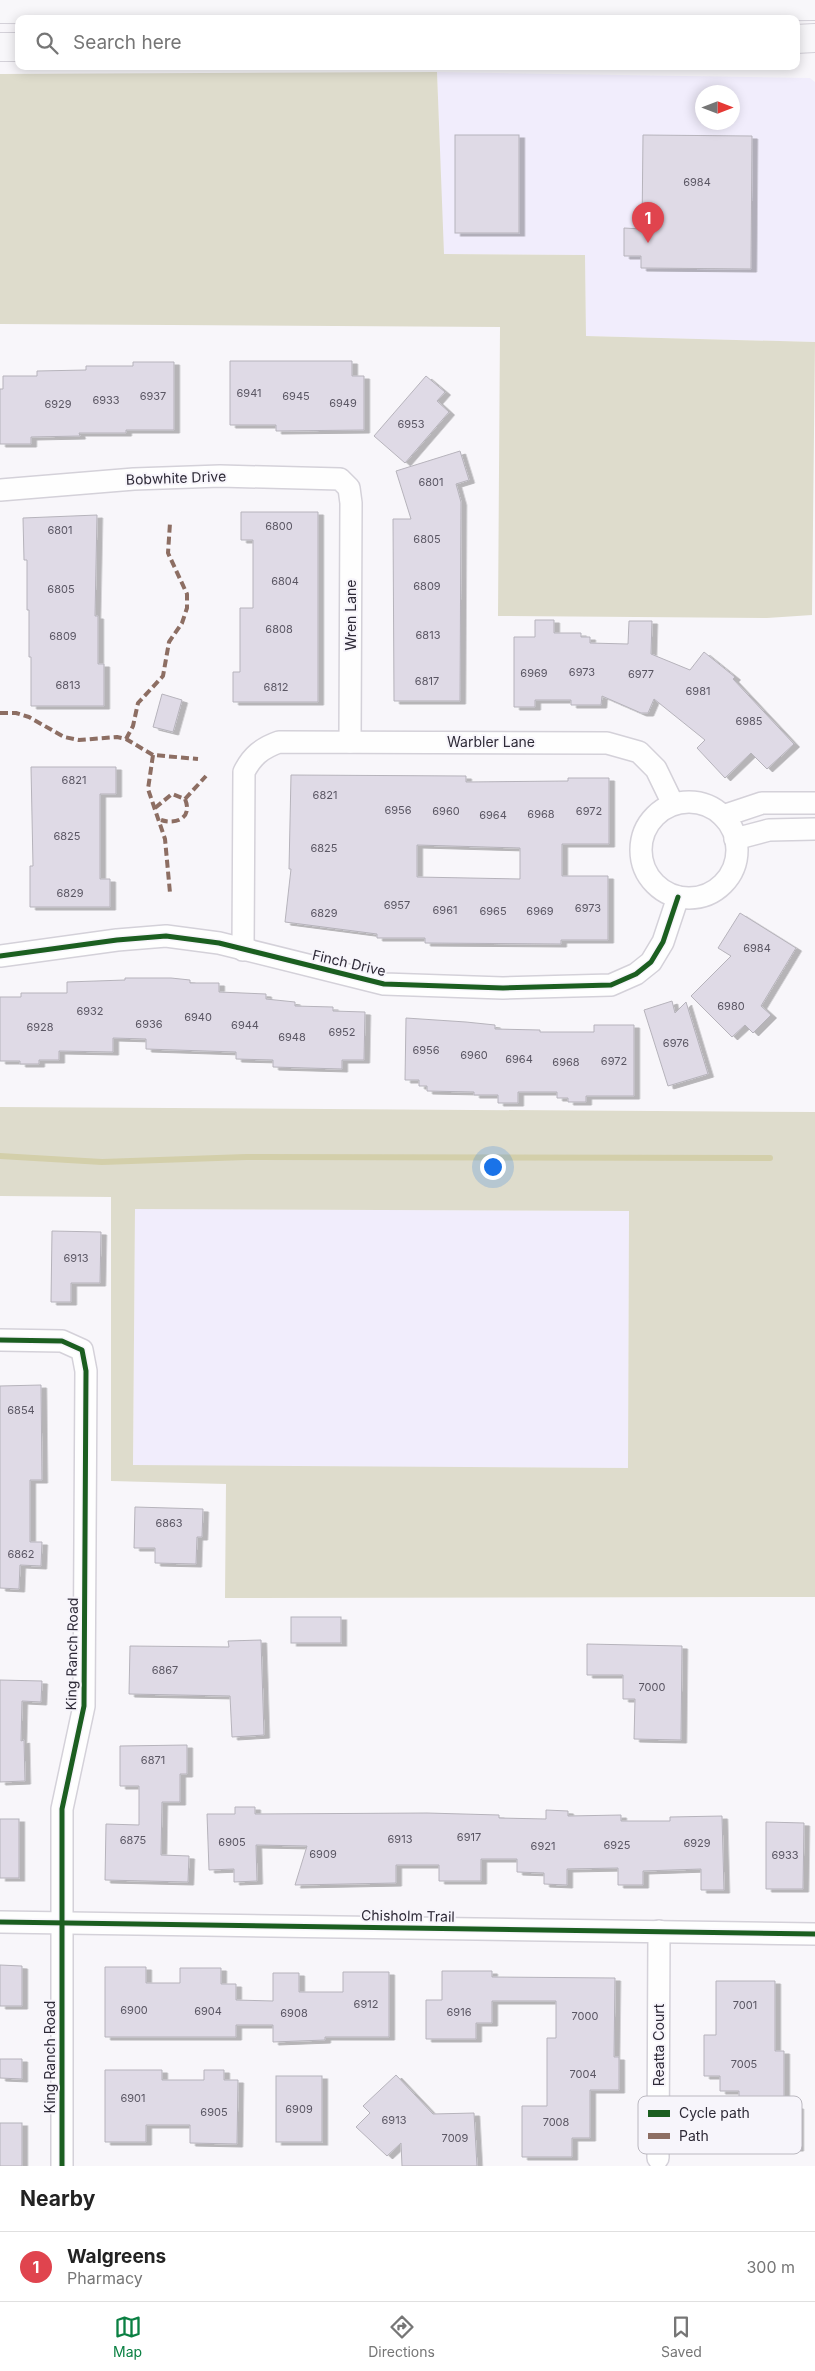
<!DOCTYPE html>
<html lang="en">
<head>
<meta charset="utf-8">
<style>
  :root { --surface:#fff; --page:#f2f2f2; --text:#222; --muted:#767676; --line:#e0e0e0; --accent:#0b8043 }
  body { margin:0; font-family:Inter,sans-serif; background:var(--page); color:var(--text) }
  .compass { position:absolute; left:695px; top:85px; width:45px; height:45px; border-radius:50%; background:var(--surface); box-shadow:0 2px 12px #0003; rotate:90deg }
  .you { position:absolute; left:492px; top:1166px; width:18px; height:18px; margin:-12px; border:4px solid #fff; border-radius:50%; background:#1a73e8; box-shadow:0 0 0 8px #1a73e833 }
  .badge { display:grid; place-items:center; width:32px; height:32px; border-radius:50%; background:var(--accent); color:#fff; font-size:16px; font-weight:700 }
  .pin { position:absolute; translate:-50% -41px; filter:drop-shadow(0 1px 2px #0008) }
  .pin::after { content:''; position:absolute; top:26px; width:18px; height:15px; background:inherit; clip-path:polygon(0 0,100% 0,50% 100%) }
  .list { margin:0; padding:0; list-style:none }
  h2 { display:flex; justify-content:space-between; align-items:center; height:65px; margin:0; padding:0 20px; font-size:21px }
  h2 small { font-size:16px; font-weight:400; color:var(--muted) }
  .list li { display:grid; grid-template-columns:32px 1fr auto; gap:15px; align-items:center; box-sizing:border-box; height:70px; padding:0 20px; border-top:1px solid var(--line) }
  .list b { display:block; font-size:19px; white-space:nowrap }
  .list p { margin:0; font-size:16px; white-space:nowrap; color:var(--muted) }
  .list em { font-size:16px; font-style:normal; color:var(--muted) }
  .icon { flex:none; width:28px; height:28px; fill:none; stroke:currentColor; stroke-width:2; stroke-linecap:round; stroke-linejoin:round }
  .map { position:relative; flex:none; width:815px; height:2166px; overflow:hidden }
  .search { position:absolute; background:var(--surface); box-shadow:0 2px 12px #0003; left:15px; right:15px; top:15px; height:55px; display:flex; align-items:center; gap:12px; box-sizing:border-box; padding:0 18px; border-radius:10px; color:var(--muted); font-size:19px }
  .sheet { height:135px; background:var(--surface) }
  nav { display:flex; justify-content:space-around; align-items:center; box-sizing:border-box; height:70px; border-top:1px solid var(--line); background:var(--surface); font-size:14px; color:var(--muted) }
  nav a { display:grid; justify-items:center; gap:2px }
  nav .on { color:var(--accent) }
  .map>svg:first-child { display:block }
</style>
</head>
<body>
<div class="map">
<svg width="815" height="2166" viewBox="0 0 815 2166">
  <defs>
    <filter id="shadow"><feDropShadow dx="5.5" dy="3" stdDeviation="0" flood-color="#0004"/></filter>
  </defs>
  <rect width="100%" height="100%" fill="#f8f6fa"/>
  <g fill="#f1edfc" fill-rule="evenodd">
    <path d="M437 72 810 78 815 82V342L586 336 585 255 443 254ZM702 92H732V122H702Z"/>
    <path d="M135 1209 629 1211 628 1468 133 1466Z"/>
  </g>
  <g fill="#dedccc" fill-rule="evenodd">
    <path d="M437 72 444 254 585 255 586 336 815 342 812 615 767 618 498 616 500 327 0 324V74Z"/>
    <path d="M0 1107 815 1112V1597L225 1598 226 1484 111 1481V1197L0 1196ZM135 1209 629 1211 628 1468 133 1465Z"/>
  </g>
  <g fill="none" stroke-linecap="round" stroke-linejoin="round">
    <path stroke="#d3cfaa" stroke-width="6" d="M0 1156 102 1162 246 1157 770 1158"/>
  </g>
  <g fill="#dfdae6" stroke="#b6b3bb" fill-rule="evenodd" filter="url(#shadow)">
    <rect x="455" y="135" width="64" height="98"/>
    <path d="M643 135 752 136 751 269 641 268V256H624V228L642 229Z"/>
    <path d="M230 361H352V376H364V430L276 431V425H230Z"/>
    <path d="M133 362H174V430H126V433H79L80 436 31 437V444H0V389H3V376H37V371L86 370V366H133Z"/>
    <path d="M426 376 445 392 437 401 449 412 405 463 374 436Z"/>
    <path d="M460 451 469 480 456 484 461 502 460 701H394L393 519H411L396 471Z"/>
    <path d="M241 512H318V702H233V672H240V608H253V540H241Z"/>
    <path d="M97 515 95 616H98V664H104V706H31V657H29V610H27V560H24L23 518Z"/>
    <path d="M535 620H554V633H581V637H590V643L628 644 629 621H652L651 654 690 670 704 652 735 677 733 679 794 744 767 769 751 753 725 778 697 748 705 740 654 699 648 713H641L602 696 601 705H571V700H535V707H514V637H535Z"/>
    <path d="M162 694 182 700 173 732 153 727Z"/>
    <path d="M31 767H116V794H100V879H110V907H30V866H33Z"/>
    <path d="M291 775 466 776V782L568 781V778H609V844H562V876H608V940H561V944L425 943V938H377V934L285 922 291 869H289ZM417 845 520 848V879L417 877Z"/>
    <path d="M740 913 796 948 761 1006 771 1015 753 1033 745 1025 732 1037 691 996 731 956 718 948Z"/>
    <path d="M125 978H171L190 980V983H219V992L266 994V999L295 1002V1006L333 1007V1011L365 1012 364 1060H342V1069L273 1067V1060L236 1059V1052L146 1049V1039L113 1038V1052L59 1051V1060H39V1064H20V1061H0V997H21V993H67V982L125 980Z"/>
    <path d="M672 1001 675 1013 686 1002 708 1074 668 1086 644 1010Z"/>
    <path d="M406 1018 466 1022 495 1025V1029L540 1030V1032H594V1025H634V1096H586V1102H568V1098H557V1092H518V1103H498V1095H474V1092L427 1091V1086H419V1080H405Z"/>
    <path d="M52 1231 101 1232 100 1283H71V1302H51Z"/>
    <path d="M41 1385 42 1480H30V1542H42L41 1566 20 1565 19 1589 0 1588V1386Z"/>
    <path d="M135 1507 203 1509 202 1537H197L196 1564 155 1563V1548H134Z"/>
    <rect x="291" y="1617" width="50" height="26"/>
    <path d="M261 1640 264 1735 232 1737 230 1696 129 1694 130 1646 229 1647 228 1641Z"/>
    <path d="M587 1644 682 1646 681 1740 634 1739 635 1699H623V1675H587Z"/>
    <path d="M0 1680 42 1681 41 1702 22 1701 21 1741 24 1740 25 1781 0 1782Z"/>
    <path d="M187 1745V1774H180V1802H162L161 1855 189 1856 188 1882 105 1880 106 1824 139 1825V1786H120V1746Z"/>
    <path d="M235 1807H255V1814L427 1813 499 1815V1818L546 1819V1810L568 1811V1816L621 1815V1821H670V1817L722 1816 724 1890H701V1869L643 1871V1885H618V1868L567 1869V1885L544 1884V1873L517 1872V1859H481V1881H439V1865H396V1883L295 1885 307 1846 256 1845 257 1881 234 1882V1869L209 1870 207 1814H235Z"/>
    <rect x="0" y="1819" width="19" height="59"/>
    <path d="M766 1822 804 1823 803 1889H766Z"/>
    <path d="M0 1965 22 1966V2006H0Z"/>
    <path d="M105 1967H146V1983H180V1968H221V1984H236V2000L273 2001V1973H299V1992H343V1972H389V2037H325V2040L273 2042V2025H236V2037H105Z"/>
    <path d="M442 1971H492V1977L615 1978 614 2057H619V2090H590V2138H572V2157H522V2106H547V2038H556V2001H492V2023H476V2039H426V2000H442Z"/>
    <path d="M716 1981H775V2051H784V2106H798V2148H739V2091H720V2076H704V2035H716Z"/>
    <path d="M0 2059H22V2079L0 2078Z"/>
    <path d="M105 2070H162V2080H204V2070H224V2080H238L237 2144 190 2143V2125H146V2142H105Z"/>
    <path d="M396 2075 433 2114 474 2113 477 2166H402L401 2143 387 2156 356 2127 370 2113 363 2106Z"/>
    <rect x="276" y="2076" width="46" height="66"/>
    <rect x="0" y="2123" width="22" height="43"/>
  </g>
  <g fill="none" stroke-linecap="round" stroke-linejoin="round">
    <g stroke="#d4d1d9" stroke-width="24">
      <g id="street">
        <path d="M0 490 134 479 220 476 340 479 349 488 351 503 350 742"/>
        <circle cx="689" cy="850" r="48"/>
        <path d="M723 816 762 803H815"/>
        <path d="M735 839 769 830 815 829"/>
        <path d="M243 950 244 772C252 756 262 748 279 742L607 743 639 752 656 769 673 804"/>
        <path d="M0 956 117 940 166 936 219 943 384 984 503 988 611 985 636 974 651 962 663 942 678 897"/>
        <path d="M0 1340 62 1341 82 1350 86 1371 84 1706 62 1809V2166"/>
        <path d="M0 1922 815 1934"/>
        <path d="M658 2158 659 1931"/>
      </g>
    </g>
    <g stroke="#d4d1d9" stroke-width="30">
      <g id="secondary">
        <path d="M0 9 322 11 815 6"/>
        <path d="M796 39 815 38"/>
        <path d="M0 47H19"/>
      </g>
    </g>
    <use href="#street" stroke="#fefefe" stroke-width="21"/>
    <use href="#secondary" stroke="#f8f7fa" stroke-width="28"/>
    <g stroke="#8d6e63" stroke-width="4" stroke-dasharray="8 4" stroke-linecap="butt">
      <path d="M0 713H16L29 717 64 737 79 740 117 737 126 739 153 755 198 759"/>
      <path d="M126 739 133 726 138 703 163 676 169 642 182 623 187 608V594L168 553 170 523"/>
      <path d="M153 755 148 789 165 839 170 893"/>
      <path d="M185 799 206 776"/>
      <path d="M155 808 172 794 185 799C193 818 176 825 161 820"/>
    </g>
    <g stroke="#f7f5fb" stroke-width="8">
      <g id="cycleway">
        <path d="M0 956 117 940 166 936 219 943 384 984 503 988 611 985 636 974 651 962 663 942 678 897"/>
        <path d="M0 1340 62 1341 82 1350 86 1371 84 1706 62 1809V2166"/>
        <path d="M0 1922 815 1934"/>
      </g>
    </g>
    <use href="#cycleway" stroke="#1b5e20" stroke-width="5"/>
  </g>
  <g text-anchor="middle" stroke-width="4" stroke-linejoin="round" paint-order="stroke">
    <g font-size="11" fill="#5a5663">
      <text x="697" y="186">6984</text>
      <text x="249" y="397">6941</text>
      <text x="153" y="400">6937</text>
      <text x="296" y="400">6945</text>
      <text x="106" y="404">6933</text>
      <text x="343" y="407">6949</text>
      <text x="58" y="408">6929</text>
      <text x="411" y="428">6953</text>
      <text x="431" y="486">6801</text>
      <text x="279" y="530">6800</text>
      <text x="60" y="534">6801</text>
      <text x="427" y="543">6805</text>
      <text x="285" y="585">6804</text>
      <text x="427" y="590">6809</text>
      <text x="61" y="593">6805</text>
      <text x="279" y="633">6808</text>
      <text x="428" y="639">6813</text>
      <text x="63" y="640">6809</text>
      <text x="582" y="676">6973</text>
      <text x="534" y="677">6969</text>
      <text x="641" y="678">6977</text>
      <text x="427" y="685">6817</text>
      <text x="68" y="689">6813</text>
      <text x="276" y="691">6812</text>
      <text x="698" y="695">6981</text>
      <text x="749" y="725">6985</text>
      <text x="74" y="784">6821</text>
      <text x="325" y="799">6821</text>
      <text x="398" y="814">6956</text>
      <text x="446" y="815">6960</text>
      <text x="589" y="815">6972</text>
      <text x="541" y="818">6968</text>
      <text x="493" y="819">6964</text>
      <text x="67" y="840">6825</text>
      <text x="324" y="852">6825</text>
      <text x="70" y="897">6829</text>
      <text x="397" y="909">6957</text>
      <text x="588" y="912">6973</text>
      <text x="445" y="914">6961</text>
      <text x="493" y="915">6965</text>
      <text x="540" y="915">6969</text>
      <text x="324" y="917">6829</text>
      <text x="757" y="952">6984</text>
      <text x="731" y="1010">6980</text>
      <text x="90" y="1015">6932</text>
      <text x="198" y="1021">6940</text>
      <text x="149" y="1028">6936</text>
      <text x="245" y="1029">6944</text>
      <text x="40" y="1031">6928</text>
      <text x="342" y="1036">6952</text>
      <text x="292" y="1041">6948</text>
      <text x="676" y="1047">6976</text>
      <text x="426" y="1054">6956</text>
      <text x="474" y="1059">6960</text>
      <text x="519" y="1063">6964</text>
      <text x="614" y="1065">6972</text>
      <text x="566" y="1066">6968</text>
      <text x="76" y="1262">6913</text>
      <text x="21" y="1414">6854</text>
      <text x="169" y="1527">6863</text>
      <text x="21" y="1558">6862</text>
      <text x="165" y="1674">6867</text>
      <text x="652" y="1691">7000</text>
      <text x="153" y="1764">6871</text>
      <text x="469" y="1841">6917</text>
      <text x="400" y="1843">6913</text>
      <text x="133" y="1844">6875</text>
      <text x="232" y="1846">6905</text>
      <text x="697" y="1847">6929</text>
      <text x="617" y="1849">6925</text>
      <text x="543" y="1850">6921</text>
      <text x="323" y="1858">6909</text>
      <text x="785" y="1859">6933</text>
      <text x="366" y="2008">6912</text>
      <text x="745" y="2009">7001</text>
      <text x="134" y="2014">6900</text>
      <text x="208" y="2015">6904</text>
      <text x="459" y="2016">6916</text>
      <text x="294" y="2017">6908</text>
      <text x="585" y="2020">7000</text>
      <text x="744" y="2068">7005</text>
      <text x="583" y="2078">7004</text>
      <text x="133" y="2102">6901</text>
      <text x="299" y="2113">6909</text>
      <text x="214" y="2116">6905</text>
      <text x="394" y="2124">6913</text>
      <text x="556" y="2126">7008</text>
      <text x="455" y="2142">7009</text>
    </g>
    <g font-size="14" fill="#2e2a37" stroke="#f7f5fb">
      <text transform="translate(176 478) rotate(-2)" y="5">Bobwhite Drive</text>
      <text transform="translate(351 615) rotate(-90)" y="5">Wren Lane</text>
      <text x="491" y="747">Warbler Lane</text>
      <text transform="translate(349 963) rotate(13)" y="5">Finch Drive</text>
      <text transform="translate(72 1654) rotate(-89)" y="5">King Ranch Road</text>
      <text transform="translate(408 1916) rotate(1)" y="5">Chisholm Trail</text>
      <text transform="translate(659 2045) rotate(-90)" y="5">Reatta Court</text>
      <text transform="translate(50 2057) rotate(-90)" y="5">King Ranch Road</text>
    </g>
  </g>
  <rect x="638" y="2096" width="164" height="58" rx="8" fill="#f7f5fb" stroke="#bbb8c0" stroke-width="1"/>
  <rect x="648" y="2110" width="22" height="7" fill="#1b5e20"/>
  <rect x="648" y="2133" width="22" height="6" fill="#8d6e63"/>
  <g font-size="14" fill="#2e2a37">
    <text x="679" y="2118">Cycle path</text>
    <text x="679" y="2141">Path</text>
  </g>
</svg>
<svg class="compass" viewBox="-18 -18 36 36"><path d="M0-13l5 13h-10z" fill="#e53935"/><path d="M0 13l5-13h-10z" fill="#767676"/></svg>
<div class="you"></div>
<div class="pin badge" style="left:648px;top:243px;background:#e0444e">1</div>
<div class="search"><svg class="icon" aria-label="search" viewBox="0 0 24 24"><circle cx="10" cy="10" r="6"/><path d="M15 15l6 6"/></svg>Search here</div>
</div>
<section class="sheet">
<h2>Nearby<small></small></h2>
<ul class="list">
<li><span class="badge" style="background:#e0444e">1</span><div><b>Walgreens</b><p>Pharmacy</p></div><em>300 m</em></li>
</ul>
</section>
<nav>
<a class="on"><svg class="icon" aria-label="map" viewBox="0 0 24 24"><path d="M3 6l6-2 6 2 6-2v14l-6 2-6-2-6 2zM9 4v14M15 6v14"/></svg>Map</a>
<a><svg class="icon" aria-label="directions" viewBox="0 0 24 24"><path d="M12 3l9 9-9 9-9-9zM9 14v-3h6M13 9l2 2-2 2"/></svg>Directions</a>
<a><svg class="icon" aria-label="saved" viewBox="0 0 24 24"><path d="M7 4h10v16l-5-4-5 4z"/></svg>Saved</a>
</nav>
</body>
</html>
